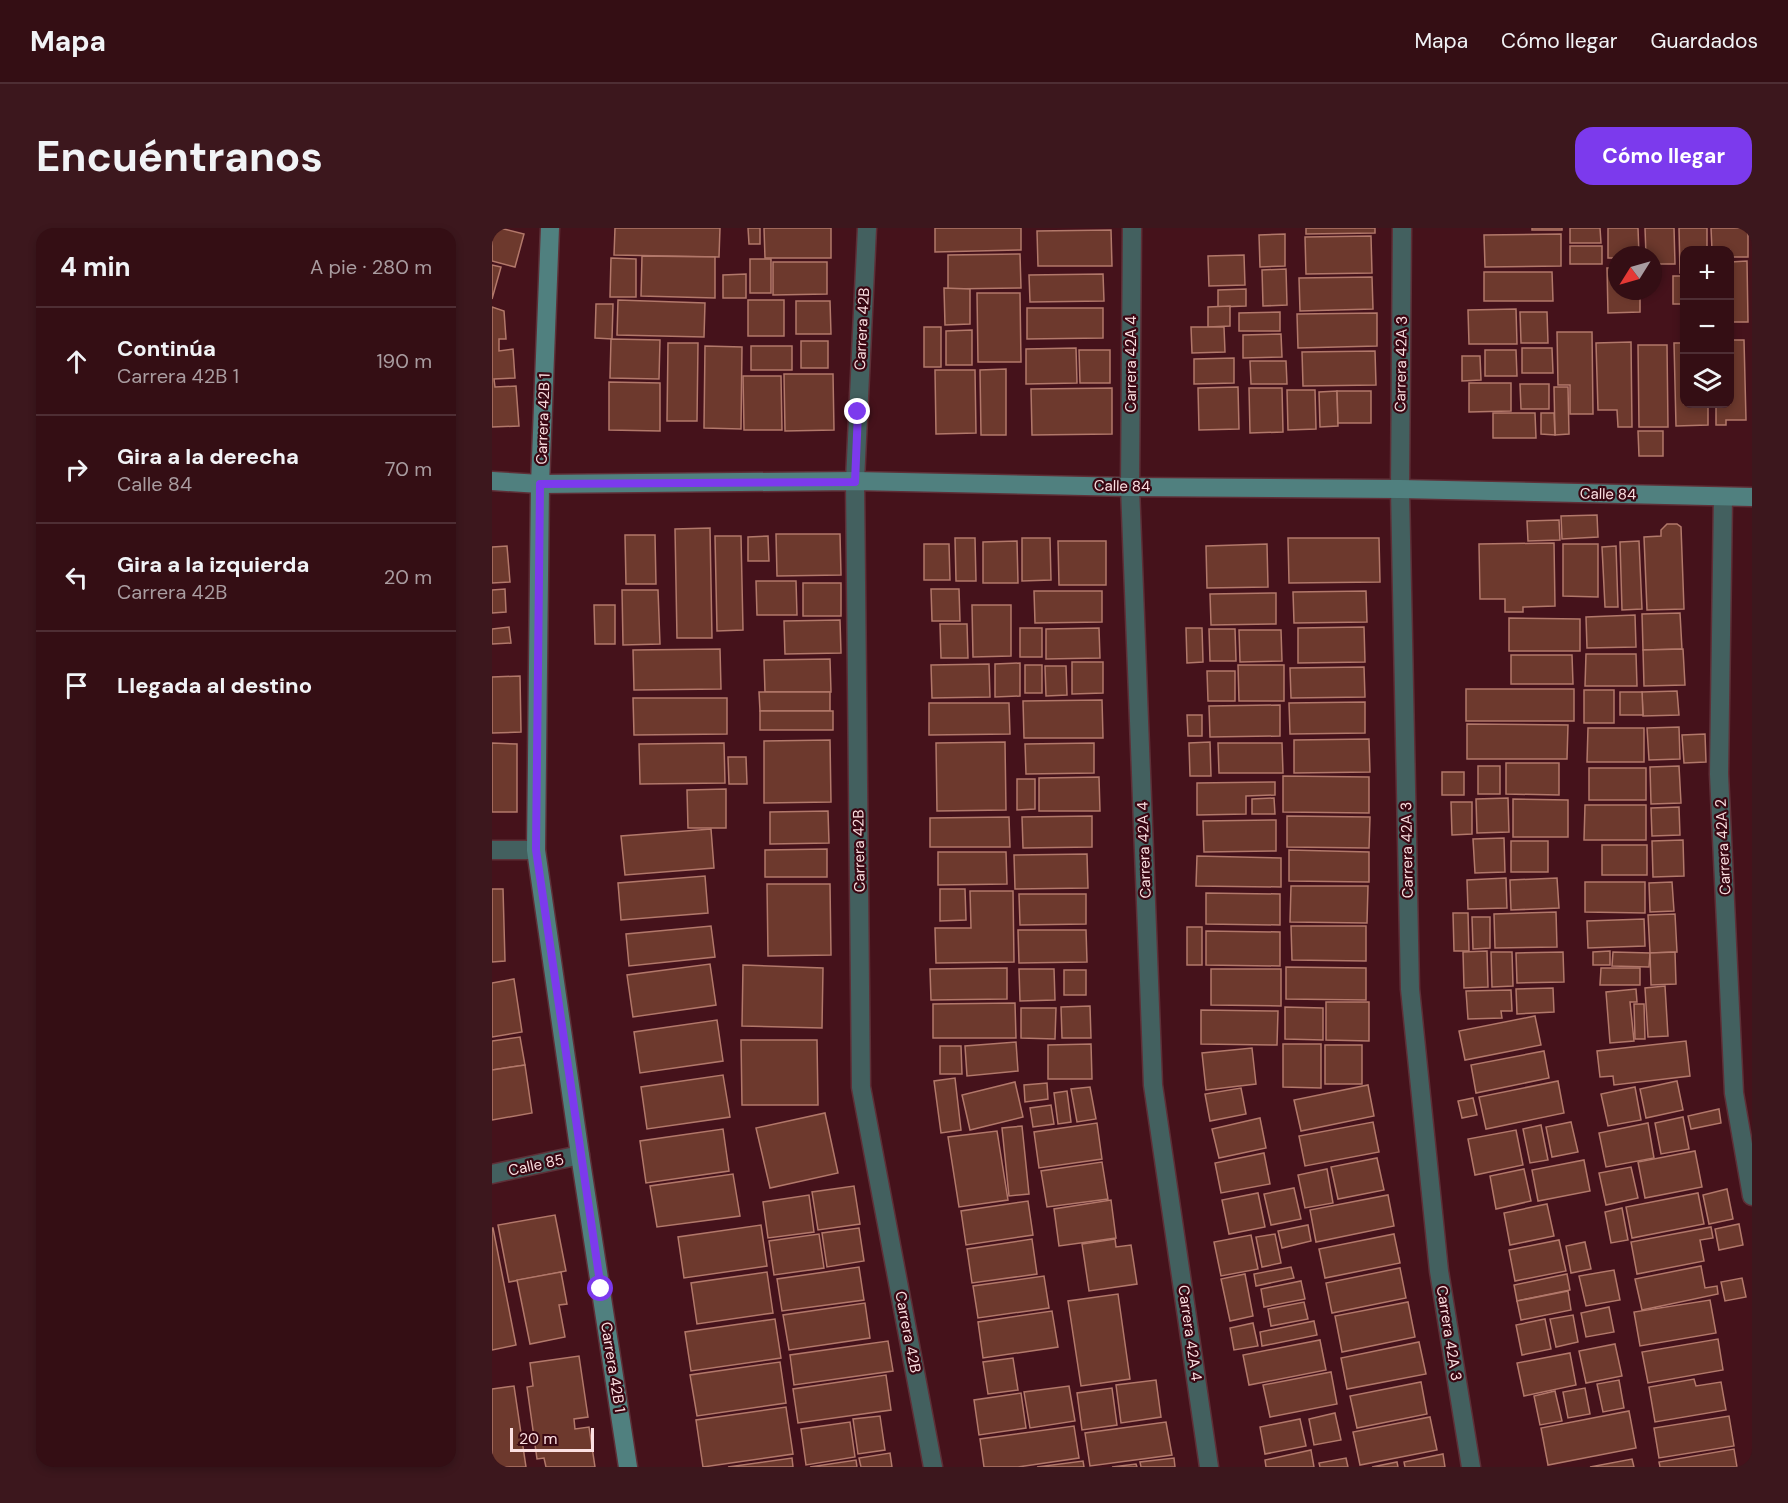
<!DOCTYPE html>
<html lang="es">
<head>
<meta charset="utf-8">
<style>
  :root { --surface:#340e14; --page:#3c171d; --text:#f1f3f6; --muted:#a99ca0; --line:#4e2e34; --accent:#7c3aed }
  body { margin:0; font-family:"DM Sans",sans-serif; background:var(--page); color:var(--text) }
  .controls { position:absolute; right:18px; top:18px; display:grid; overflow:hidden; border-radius:12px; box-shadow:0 3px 9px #0003 }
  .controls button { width:54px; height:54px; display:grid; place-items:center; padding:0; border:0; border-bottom:2px solid var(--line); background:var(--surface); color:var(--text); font:30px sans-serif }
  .compass { position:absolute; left:1116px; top:18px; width:54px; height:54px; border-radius:50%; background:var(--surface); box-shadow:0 3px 9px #0003; rotate:233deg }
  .scale { position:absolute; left:18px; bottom:15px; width:84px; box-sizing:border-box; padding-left:6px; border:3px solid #fbdfe1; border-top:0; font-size:16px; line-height:21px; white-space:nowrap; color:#fbdfe1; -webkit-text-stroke:4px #390712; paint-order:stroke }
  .stop { position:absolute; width:18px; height:18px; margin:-14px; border:4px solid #7c3aed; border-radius:50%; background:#fff }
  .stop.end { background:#7c3aed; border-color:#fff; box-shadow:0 2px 6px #0008 }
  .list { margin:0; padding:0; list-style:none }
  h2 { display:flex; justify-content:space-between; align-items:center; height:78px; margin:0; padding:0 24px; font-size:26px }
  h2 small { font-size:20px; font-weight:400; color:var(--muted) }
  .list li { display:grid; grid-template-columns:39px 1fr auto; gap:18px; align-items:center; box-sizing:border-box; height:108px; padding:0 24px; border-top:2px solid var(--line) }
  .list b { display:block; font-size:22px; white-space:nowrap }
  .list p { margin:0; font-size:20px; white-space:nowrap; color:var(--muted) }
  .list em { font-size:20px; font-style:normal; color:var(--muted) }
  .icon { flex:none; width:33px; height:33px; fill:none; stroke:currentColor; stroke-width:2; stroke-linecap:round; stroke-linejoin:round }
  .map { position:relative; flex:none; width:1260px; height:1239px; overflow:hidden; border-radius:18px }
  header { display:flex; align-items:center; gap:36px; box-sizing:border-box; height:84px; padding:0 30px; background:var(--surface); border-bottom:2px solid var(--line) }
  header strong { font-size:28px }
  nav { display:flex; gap:33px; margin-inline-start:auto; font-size:21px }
  .intro { display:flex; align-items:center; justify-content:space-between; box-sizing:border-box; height:144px; padding:0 36px }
  h1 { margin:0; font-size:42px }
  .button { padding:15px 27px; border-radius:18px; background:var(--accent); color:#fff; font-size:21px; font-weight:700 }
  main { display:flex; gap:36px; padding:0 36px }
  aside { flex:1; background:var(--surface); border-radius:18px; box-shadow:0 3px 9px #0003 }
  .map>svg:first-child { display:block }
</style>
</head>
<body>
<header>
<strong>Mapa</strong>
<nav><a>Mapa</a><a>Cómo llegar</a><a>Guardados</a></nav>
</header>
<div class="intro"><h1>Encuéntranos</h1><a class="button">Cómo llegar</a></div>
<main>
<aside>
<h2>4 min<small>A pie · 280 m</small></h2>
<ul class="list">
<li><svg class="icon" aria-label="ahead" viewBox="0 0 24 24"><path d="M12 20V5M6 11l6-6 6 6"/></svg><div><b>Continúa</b><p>Carrera 42B 1</p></div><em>190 m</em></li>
<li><svg class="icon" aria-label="right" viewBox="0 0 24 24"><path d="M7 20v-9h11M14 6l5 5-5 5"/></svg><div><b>Gira a la derecha</b><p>Calle 84</p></div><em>70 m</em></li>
<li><svg class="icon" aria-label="left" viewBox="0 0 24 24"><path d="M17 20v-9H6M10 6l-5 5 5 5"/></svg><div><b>Gira a la izquierda</b><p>Carrera 42B</p></div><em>20 m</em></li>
<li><svg class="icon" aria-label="arrive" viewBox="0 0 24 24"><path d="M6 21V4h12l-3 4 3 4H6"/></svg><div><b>Llegada al destino</b></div></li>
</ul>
</aside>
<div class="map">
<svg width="1260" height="1239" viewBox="0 0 1260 1239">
  <rect width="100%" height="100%" fill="#45121b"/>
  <g fill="#6d392d" stroke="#b2786a" stroke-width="1.5">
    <path d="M0 0H8L32 6 23 39 0 33Z"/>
    <path d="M123 0H228L227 29 122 27Z"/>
    <path d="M256 0H268V16H257Z"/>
    <path d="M272 0H339V30H273Z"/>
    <path d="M443 0H529V22L443 24Z"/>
    <path d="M814 0H883V5L814 6Z"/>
    <rect x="1040" y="0" width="30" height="2"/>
    <path d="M1078 0H1108L1109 15H1078Z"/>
    <path d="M1116 0H1146L1147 27H1125V30H1116Z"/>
    <path d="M1153 0H1182L1183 36H1161V27H1154Z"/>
    <path d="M1187 0H1215V22H1192V45H1188Z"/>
    <path d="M1219 0H1256V29H1238V22H1220Z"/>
    <path d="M619 2 620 38H546L545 3Z"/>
    <path d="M793 6V38L768 39 767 7Z"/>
    <path d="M1069 6V38L993 39 992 7Z"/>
    <path d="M879 8 880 45 814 46 813 9Z"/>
    <rect x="1078" y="18" width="32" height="18"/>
    <path d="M528 26 529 60 456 61V27Z"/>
    <path d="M752 27 753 57 717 58 716 28Z"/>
    <path d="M150 28 223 29V70L149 68Z"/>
    <path d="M119 30 144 31V69H118Z"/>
    <rect x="258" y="31" width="21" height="34"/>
    <path d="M1255 33 1256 94H1238V34Z"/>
    <path d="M281 34H335V66L281 67Z"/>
    <path d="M0 37 9 39 0 71Z"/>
    <path d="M1115 40H1125V63H1148V84L1116 85Z"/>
    <path d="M794 41 795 77 771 78 770 42Z"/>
    <path d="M992 44H1060L1061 73H992Z"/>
    <path d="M254 46V70H231V47Z"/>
    <path d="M611 46 612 73 538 74 537 47Z"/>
    <rect x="1181" y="48" width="11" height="28"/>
    <path d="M880 49 881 81 808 83 807 50Z"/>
    <path d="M452 60 478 61V96L453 97Z"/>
    <path d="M754 61V78L726 79V62Z"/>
    <path d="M485 65H528L529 134H486Z"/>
    <path d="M126 72 213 75 212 109 125 107Z"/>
    <rect x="256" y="72" width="36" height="36"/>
    <path d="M304 73H338L339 106H304Z"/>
    <path d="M104 76H121L120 111 103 110Z"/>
    <path d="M738 78V98L716 99V79Z"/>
    <path d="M0 79 12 83 14 111H7V123L21 121 23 150 2 151 3 159 24 158 27 198 0 199Z"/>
    <path d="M535 80H611V110L535 111Z"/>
    <path d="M1024 81 1025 116H977L976 82Z"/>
    <path d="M788 84V103H747V85Z"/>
    <path d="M1028 84H1055L1056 115H1029Z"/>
    <path d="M885 85V118L806 120 805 86Z"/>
    <rect x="432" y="99" width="17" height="40"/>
    <path d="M699 99H732L733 124 700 125Z"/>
    <path d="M480 102V137H454V103Z"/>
    <path d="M1065 104H1100L1101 186H1078V157H1066Z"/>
    <path d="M789 106 790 129 751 130V107Z"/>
    <path d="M119 111 168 112 167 151 118 150Z"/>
    <path d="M1238 112H1252L1254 192H1234V197H1224V176H1238Z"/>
    <rect x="309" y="113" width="27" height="27"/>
    <path d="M1139 114 1140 199H1126L1125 182H1106L1104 115Z"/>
    <path d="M176 115H206L205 193H175Z"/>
    <path d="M1182 115H1192V176H1216V197L1184 198Z"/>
    <path d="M1146 117H1175L1176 199H1147Z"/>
    <path d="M213 118 250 119 249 201 212 200Z"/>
    <rect x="259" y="118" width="41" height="24"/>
    <path d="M584 120 585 155 534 156V121Z"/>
    <path d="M1030 120H1060L1061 145H1030Z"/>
    <path d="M587 122H618V155H588Z"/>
    <path d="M993 122H1024L1025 148H993Z"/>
    <path d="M883 123 884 157 811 158 810 124Z"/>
    <path d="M970 128H988L989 152 970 153Z"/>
    <path d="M742 130V155L702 156V131Z"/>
    <path d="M758 133H794L795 156H759Z"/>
    <path d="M514 141V207H489L488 142Z"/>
    <path d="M443 142H483L484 205 444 206Z"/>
    <path d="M292 146H341L342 202 293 203Z"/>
    <path d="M251 148H289L290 202H252Z"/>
    <path d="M117 154 168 155V203L117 202Z"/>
    <path d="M977 155H1019V183L977 184Z"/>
    <path d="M1028 156H1057V181H1029Z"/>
    <path d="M746 159 747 201 707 202 706 160Z"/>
    <path d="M1062 159H1076L1077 206 1063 207Z"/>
    <path d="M620 160V206L540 207 539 161Z"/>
    <path d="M757 160H790L791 204 758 205Z"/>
    <path d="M795 162H823L824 201 796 202Z"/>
    <path d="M845 163 846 198 828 199 827 164Z"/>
    <path d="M845 163H879V195H846Z"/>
    <path d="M1001 185H1043L1044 210H1001Z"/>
    <path d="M1049 185H1062L1063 207 1049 206Z"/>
    <path d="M1146 203H1171V228H1147Z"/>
    <path d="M1105 287 1106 309 1070 311 1069 288Z"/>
    <path d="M1067 292 1068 312 1036 313 1035 293Z"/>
    <path d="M1175 296H1185L1189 299 1192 381 1155 382 1152 309 1169 308V302Z"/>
    <path d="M218 300 220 410H185L183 301Z"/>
    <path d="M284 306H348L349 347 285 348Z"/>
    <path d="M133 307H163L164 356H134Z"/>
    <path d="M223 308H249L251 402 225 403Z"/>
    <path d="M276 308 277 333H256V309Z"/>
    <path d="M463 310H483L484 353H464Z"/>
    <path d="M530 310H558L559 352 530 353Z"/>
    <path d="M796 310H887L888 354 797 355Z"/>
    <path d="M525 313 526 355H491V314Z"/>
    <path d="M566 313H614V357H567Z"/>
    <path d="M1147 313 1150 381 1130 382 1128 314Z"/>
    <path d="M1062 315 1063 378 1031 379V384H1013V371H988L987 316Z"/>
    <path d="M432 316H457L458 352H432Z"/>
    <path d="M775 316 776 359 715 360 714 318Z"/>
    <path d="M1071 316H1106V369L1071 368Z"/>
    <path d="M15 318 18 354 0 355V319Z"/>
    <path d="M1124 318 1126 379H1113L1110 319Z"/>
    <path d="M264 353H304L305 387H265Z"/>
    <rect x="311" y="355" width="38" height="33"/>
    <path d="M13 361 14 384 0 385V362Z"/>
    <path d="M439 361H467L468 393H440Z"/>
    <path d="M130 362H166L168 416 131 417Z"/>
    <path d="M542 363H610V394L543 395Z"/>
    <path d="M874 363 875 394 802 395 801 364Z"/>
    <path d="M784 365V396L719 397 718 366Z"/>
    <path d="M102 377H123V416H103Z"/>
    <path d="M480 377H519V428L481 429Z"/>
    <path d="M1188 385 1190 421 1151 422 1150 386Z"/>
    <path d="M1143 387 1144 419 1095 420 1094 389Z"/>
    <path d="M1017 390 1088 391V423H1017Z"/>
    <path d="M348 392 349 425 293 426 292 393Z"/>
    <path d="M448 396H475L476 430H449Z"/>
    <path d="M17 399 19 415 0 416V401Z"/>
    <path d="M872 399 873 434 806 435V400Z"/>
    <rect x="528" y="400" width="22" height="29"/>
    <path d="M607 400 608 430 554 431V401Z"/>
    <path d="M694 400H710L711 434 695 435Z"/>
    <path d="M717 401H743L744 433H718Z"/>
    <path d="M747 402H789L790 433 748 434Z"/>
    <path d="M228 421 229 461 142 462 141 422Z"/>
    <path d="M1191 421 1193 457 1152 458 1151 422Z"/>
    <path d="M1094 426H1144L1145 458H1093Z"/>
    <path d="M1019 427H1080L1081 456H1019Z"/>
    <path d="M338 431 339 464H273L272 432Z"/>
    <path d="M580 434H611V465L580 466Z"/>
    <path d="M528 435V468L503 469V436Z"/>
    <path d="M497 436 498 469 440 470 439 437Z"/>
    <rect x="533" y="437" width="17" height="28"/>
    <path d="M746 437H792V473H747Z"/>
    <path d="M553 438H574L575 467 554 468Z"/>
    <path d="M872 439 873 469 799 470 798 440Z"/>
    <path d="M715 443H743V473H716Z"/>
    <path d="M28 448 29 504 0 505V449Z"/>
    <rect x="974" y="461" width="108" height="32"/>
    <rect x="1092" y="462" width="30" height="33"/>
    <path d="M1185 463 1187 487 1151 488 1150 464Z"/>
    <path d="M267 464H338V483H268Z"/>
    <path d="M1128 464H1150L1151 487H1128Z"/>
    <path d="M141 470H235V506L142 507Z"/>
    <path d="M610 472 611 510H532L531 473Z"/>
    <path d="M873 474V505L798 506 797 475Z"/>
    <path d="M437 475H517L518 506 437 507Z"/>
    <path d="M788 477V508L718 509 717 478Z"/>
    <rect x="268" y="483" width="73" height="19"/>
    <path d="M695 487H710V508H696Z"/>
    <path d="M975 496 1076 497 1075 531H975Z"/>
    <path d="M1187 499 1188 531 1157 532 1155 500Z"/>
    <path d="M1096 500H1152V534H1095Z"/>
    <path d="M1213 506 1214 534 1192 535 1190 507Z"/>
    <path d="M877 511 878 544 802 545V512Z"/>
    <path d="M338 512 339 574 272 575V513Z"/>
    <path d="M513 514 514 582 445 583 444 515Z"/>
    <path d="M718 514 719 548H698L697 515Z"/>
    <path d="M0 515 25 516V584H0Z"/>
    <path d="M232 515 233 555 148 556 147 516Z"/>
    <path d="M602 515V545L534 546 533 516Z"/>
    <path d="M726 515H790L791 545H727Z"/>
    <path d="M236 529H254L255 556H237Z"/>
    <path d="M1014 535H1067V567L1014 566Z"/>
    <rect x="986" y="538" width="22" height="28"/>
    <path d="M1187 538 1189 575 1159 576 1158 539Z"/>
    <rect x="1097" y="540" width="57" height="32"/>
    <rect x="950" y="544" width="22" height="23"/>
    <path d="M791 548 877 549V585L791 584Z"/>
    <path d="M607 549 608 583H547V550Z"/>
    <path d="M525 551H543V581L525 582Z"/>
    <path d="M783 554V567L754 568V586L705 587V555Z"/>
    <path d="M234 561V600H196L195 562Z"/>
    <path d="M782 570 783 586H760V571Z"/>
    <path d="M1016 570 1017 604 985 605 984 571Z"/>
    <path d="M1021 571 1076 572V609H1021Z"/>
    <path d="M959 574H980V606L960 607Z"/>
    <path d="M1093 577H1154V612H1092Z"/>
    <path d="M1187 579 1188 607 1160 608 1159 580Z"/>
    <path d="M336 583 337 615 278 616V584Z"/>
    <path d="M600 588V619L531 620 530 589Z"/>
    <path d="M795 588 878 589 877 620 795 619Z"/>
    <path d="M517 589 518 619H438V590Z"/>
    <path d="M784 592V623L712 624 711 593Z"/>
    <path d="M219 601 222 640 133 647 129 608Z"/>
    <path d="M1012 610 1013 644 983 645 981 611Z"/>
    <path d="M1191 612 1192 648 1161 649 1160 613Z"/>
    <rect x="1019" y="613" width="37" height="31"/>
    <rect x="1110" y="617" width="45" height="30"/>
    <path d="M335 621V649H273V622Z"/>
    <path d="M797 622 877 624V654L797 653Z"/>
    <path d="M446 624H514L515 656 446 657Z"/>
    <path d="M595 626 596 660 523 661 522 627Z"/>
    <path d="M705 628 789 630V659L704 658Z"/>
    <path d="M213 648 216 685 129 692 126 655Z"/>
    <path d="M1014 650 1015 680 976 681 975 652Z"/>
    <path d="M1065 650 1067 680 1019 682 1018 652Z"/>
    <path d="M1093 654H1153V685L1093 684Z"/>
    <path d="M1180 654 1182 683 1158 684 1157 655Z"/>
    <path d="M275 656H338L339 727 276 728Z"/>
    <path d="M799 658H876L875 695 798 694Z"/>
    <path d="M0 661H11L13 733 0 734Z"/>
    <path d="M448 661H473L474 692 448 693Z"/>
    <path d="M478 663H521L522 734 444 735 443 700H479Z"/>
    <path d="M714 665 788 666V697L714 696Z"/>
    <path d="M527 666H594V696L528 697Z"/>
    <path d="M1064 684 1065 719 1003 720 1002 686Z"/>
    <path d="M961 685H976L977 723H962Z"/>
    <path d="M1183 686 1185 724 1158 725 1156 687Z"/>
    <path d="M980 689H998V720L981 721Z"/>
    <path d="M1152 691 1153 718 1096 720 1095 693Z"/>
    <path d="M219 698 223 729 137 738 134 706Z"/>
    <path d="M799 698H874V733L800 732Z"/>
    <rect x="695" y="699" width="15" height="38"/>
    <path d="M526 702H594L595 734 527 735Z"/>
    <path d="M714 703 788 704V738L714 737Z"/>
    <path d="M995 723 996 759 972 760 971 724Z"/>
    <path d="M1118 723V737H1101V724Z"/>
    <path d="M999 724H1020L1021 758 1000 759Z"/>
    <path d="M1071 724 1072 754 1025 755 1024 725Z"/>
    <path d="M1121 724 1158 725 1157 739 1120 738Z"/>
    <path d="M1183 724 1184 756 1159 757 1158 725Z"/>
    <path d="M218 736 224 777 141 789 135 747Z"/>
    <path d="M251 737 331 740 330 800 250 798Z"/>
    <path d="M794 739 874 740V772L794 771Z"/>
    <path d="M515 740V771L439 772 438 741Z"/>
    <path d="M1109 740H1148V757H1108Z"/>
    <path d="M527 741H562L563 772 528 773Z"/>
    <path d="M719 741H789V778L719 777Z"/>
    <rect x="572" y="742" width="22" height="25"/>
    <path d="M22 751 30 804 0 809V755Z"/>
    <path d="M1173 758 1176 808 1156 809 1153 760Z"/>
    <path d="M1061 760 1062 784 1025 786 1024 761Z"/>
    <path d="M1144 761 1145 774H1138L1142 813 1118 815 1114 764Z"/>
    <path d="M1019 762 1020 783H1009L1010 790 976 791 974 763Z"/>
    <path d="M834 774H877V813L834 812Z"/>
    <path d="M523 775 524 810H441V776Z"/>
    <path d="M1142 776H1152L1153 811H1143Z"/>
    <path d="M598 778 599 810H570L569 779Z"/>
    <path d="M793 779 831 780V812L793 811Z"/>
    <path d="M529 780H564L563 811 529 810Z"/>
    <path d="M709 782 786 783 785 817 709 816Z"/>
    <path d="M1043 788 1049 817 973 832 967 803Z"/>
    <path d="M225 792 231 833 148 845 142 804Z"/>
    <path d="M28 809 33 837 0 842V813Z"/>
    <path d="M249 812H325L326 877H250Z"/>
    <path d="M1194 813 1198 848 1122 857 1121 848 1108 849 1105 823Z"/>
    <path d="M524 814 526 843 475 848 473 818Z"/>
    <path d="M599 816 600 851H556V817Z"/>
    <path d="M791 816H829V860L791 859Z"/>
    <rect x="833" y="817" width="37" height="39"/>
    <path d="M448 818H469L470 846H448Z"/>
    <path d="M760 820 764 856 714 862 710 825Z"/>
    <path d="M1052 823 1057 850 984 865 979 837Z"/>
    <path d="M33 837 40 885 0 892V842Z"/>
    <path d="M231 847 238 889 155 901 149 859Z"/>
    <path d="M463 850 469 902 449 905 442 853Z"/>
    <path d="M1066 853 1072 885 994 901 987 869Z"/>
    <path d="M1185 853 1191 882 1154 890 1148 861Z"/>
    <path d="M523 854 531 889 478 902 470 867Z"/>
    <path d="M555 855 556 871 533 874 532 857Z"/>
    <path d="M876 857 882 888 809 903 802 872Z"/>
    <path d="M598 859 604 891 585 894 579 861Z"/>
    <path d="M1143 859 1149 892 1116 898 1109 866Z"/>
    <path d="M749 860 754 886 718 893 713 866Z"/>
    <path d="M575 863 579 894 566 896 562 865Z"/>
    <path d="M981 870 985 887 970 890 966 873Z"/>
    <path d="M559 877 562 896 541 899 538 880Z"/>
    <path d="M1227 881 1229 895 1199 901 1196 888Z"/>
    <path d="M333 885 346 945 278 960 264 900Z"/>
    <path d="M1191 889 1197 921 1169 926 1163 895Z"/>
    <path d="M768 890 774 920 727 930 720 901Z"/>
    <path d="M881 894 887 924 813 938 807 908Z"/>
    <path d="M1079 894 1086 924 1060 929 1054 899Z"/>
    <path d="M605 895 610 931 547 940 542 904Z"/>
    <path d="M1156 895 1162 930 1114 939 1107 905Z"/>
    <path d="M1049 897 1056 932 1038 935 1031 901Z"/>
    <path d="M530 898 537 966 517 968 510 900Z"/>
    <path d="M231 901 237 943 154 955 148 913Z"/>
    <path d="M1024 902 1031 937 983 947 976 911Z"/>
    <path d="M505 903 516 972 467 979 456 909Z"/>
    <path d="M1203 923 1210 959 1153 970 1146 934Z"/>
    <path d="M772 925 778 956 729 965 723 935Z"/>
    <path d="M885 930 892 962 846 971 839 939Z"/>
    <path d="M1092 932 1098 963 1046 973 1040 942Z"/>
    <path d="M610 934 616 971 555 979 549 943Z"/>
    <path d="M1139 939 1146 970 1114 977 1107 945Z"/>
    <path d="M835 941 841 975 813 980 806 947Z"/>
    <path d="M1032 941 1039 973 1004 981 998 948Z"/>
    <path d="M241 946 248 988 165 999 158 958Z"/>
    <path d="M362 958 368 996 326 1002 320 964Z"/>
    <path d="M802 960 809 991 779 997 772 966Z"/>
    <path d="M1235 961 1241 991 1217 996 1211 967Z"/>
    <path d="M766 965 773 999 737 1006 730 972Z"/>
    <path d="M1206 965 1212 996 1140 1010 1134 979Z"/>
    <path d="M317 967 322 1004 276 1010 271 974Z"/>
    <path d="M896 967 902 998 824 1014 818 982Z"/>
    <path d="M619 972 624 1010 567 1018 562 981Z"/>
    <path d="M536 973 541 1007 474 1017 469 983Z"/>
    <path d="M1055 976 1062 1008 1018 1017 1012 985Z"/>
    <path d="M1130 980 1136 1012 1119 1015 1113 984Z"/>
    <path d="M63 987 74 1043 17 1054 6 997Z"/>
    <path d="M1247 996 1251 1017 1227 1022 1223 1001Z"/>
    <path d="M269 997 275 1038 192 1050 186 1009Z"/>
    <path d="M816 997 819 1013 790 1020 786 1003Z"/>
    <path d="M1219 999 1221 1010 1208 1012 1212 1033 1145 1046 1139 1014Z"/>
    <path d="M0 1000H1L24 1117 0 1122Z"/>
    <path d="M367 1000 372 1033 335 1039 330 1005Z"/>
    <path d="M327 1006 332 1040 282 1047 277 1013Z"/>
    <path d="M783 1006 789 1035 770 1039 764 1009Z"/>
    <path d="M902 1006 908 1035 833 1050 827 1021Z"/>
    <path d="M759 1007 766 1041 729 1048 722 1014Z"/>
    <path d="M540 1011 545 1046 480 1055 475 1021Z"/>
    <path d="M623 1011 624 1019 639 1017 645 1056 597 1063 590 1016Z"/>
    <path d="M1067 1012 1074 1043 1023 1053 1017 1022Z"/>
    <path d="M1093 1014 1099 1041 1079 1045 1074 1018Z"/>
    <path d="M1209 1038 1213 1060 1225 1058 1226 1066 1150 1082 1143 1051Z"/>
    <path d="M367 1039 372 1072 290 1083 285 1051Z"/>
    <path d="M799 1039 802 1050 764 1058 762 1046Z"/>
    <path d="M908 1040 914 1070 840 1085 834 1055Z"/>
    <path d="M1122 1042 1128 1072 1094 1078 1087 1048Z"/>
    <path d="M69 1044 75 1076 67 1077 73 1109 38 1116 25 1052Z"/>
    <path d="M275 1044 281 1085 205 1096 199 1055Z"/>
    <path d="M753 1046 761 1088 738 1093 729 1051Z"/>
    <path d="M1075 1046 1078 1062 1025 1073 1022 1057Z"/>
    <path d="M552 1048 557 1080 486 1090 481 1058Z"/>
    <path d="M1250 1050 1254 1069 1233 1073 1229 1054Z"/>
    <path d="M809 1053 813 1071 772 1079 769 1061Z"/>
    <path d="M1076 1063 1079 1082 1029 1092 1025 1073Z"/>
    <path d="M626 1066 638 1151 589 1158 576 1073Z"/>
    <path d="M1218 1072 1224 1105 1148 1118 1142 1084Z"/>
    <path d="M812 1074 816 1091 779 1098 776 1081Z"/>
    <path d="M916 1074 923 1109 850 1124 843 1088Z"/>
    <path d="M373 1075 378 1110 297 1122 291 1087Z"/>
    <path d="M1117 1079 1122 1104 1094 1109 1089 1085Z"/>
    <path d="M560 1083 566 1119 491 1130 486 1094Z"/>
    <path d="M1081 1087 1086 1114 1064 1119 1058 1091Z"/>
    <path d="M283 1091 289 1130 199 1143 193 1104Z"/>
    <path d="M1053 1091 1059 1121 1030 1127 1024 1097Z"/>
    <path d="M822 1093 825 1107 770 1118 768 1104Z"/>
    <path d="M761 1095 766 1118 742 1122 738 1100Z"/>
    <path d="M1226 1111 1231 1142 1156 1155 1150 1124Z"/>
    <path d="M828 1112 834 1142 757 1157 751 1127Z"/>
    <path d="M396 1113 401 1143 302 1157 298 1127Z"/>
    <path d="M927 1114 934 1146 855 1161 849 1130Z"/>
    <path d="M1123 1116 1130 1148 1094 1155 1087 1123Z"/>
    <path d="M1078 1125 1084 1157 1032 1168 1025 1135Z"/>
    <path d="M87 1128 96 1189 82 1191 83 1201 97 1199 103 1239H54L52 1230 45 1231 35 1159 41 1158 38 1135Z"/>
    <path d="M521 1130 526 1162 496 1166 491 1134Z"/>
    <path d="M288 1134 294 1175 205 1188 198 1147Z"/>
    <path d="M839 1144 845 1176 778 1189 771 1157Z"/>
    <path d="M394 1147 399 1182 306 1195 301 1161Z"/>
    <path d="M1202 1151 1204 1158 1229 1154 1234 1182 1163 1194 1157 1159Z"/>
    <path d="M664 1152 669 1189 629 1195 624 1157Z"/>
    <path d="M1127 1152 1132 1180 1111 1184 1105 1156Z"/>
    <path d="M929 1154 935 1186 865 1200 858 1168Z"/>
    <path d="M22 1158 34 1239H0V1161Z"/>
    <path d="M577 1158 583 1193 538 1200 532 1164Z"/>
    <path d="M620 1160 625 1197 590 1202 585 1165Z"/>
    <path d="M1093 1160 1098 1186 1076 1190 1071 1164Z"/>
    <path d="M1063 1163 1070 1193 1048 1197 1042 1168Z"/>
    <path d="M529 1165 534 1200 487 1207 482 1172Z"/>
    <path d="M294 1179 301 1226 211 1239 204 1192Z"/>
    <path d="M1137 1183 1144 1220 1056 1237 1049 1200Z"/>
    <path d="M843 1185 849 1212 822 1217 817 1191Z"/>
    <path d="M388 1188 393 1222 366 1226 361 1191Z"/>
    <path d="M1237 1188 1242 1218 1167 1230 1162 1200Z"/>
    <path d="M938 1189 945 1222 868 1237 861 1204Z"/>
    <path d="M808 1191 814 1218 773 1226 768 1199Z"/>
    <path d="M358 1194 363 1229 314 1237 309 1201Z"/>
    <path d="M674 1194 680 1227 598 1238 593 1205Z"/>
    <path d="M582 1198 587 1230 526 1239H492L488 1211Z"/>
    <path d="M1242 1221 1245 1239H1168L1167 1234Z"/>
    <path d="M819 1222 822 1239H774L773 1232Z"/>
    <path d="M398 1225 400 1239H369L367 1230Z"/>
    <path d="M951 1226 953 1239H913L912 1234Z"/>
    <path d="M300 1230 301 1239H236Z"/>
    <path d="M682 1230 683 1239H649L648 1234Z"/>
    <path d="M854 1230 856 1239H828L827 1235Z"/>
    <path d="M1140 1231 1142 1239H1098Z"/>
    <path d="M364 1232 365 1239H318Z"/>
    <path d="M591 1233 592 1239H545Z"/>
    <path d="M905 1234 906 1239H880Z"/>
    <path d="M644 1236 645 1239H620Z"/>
  </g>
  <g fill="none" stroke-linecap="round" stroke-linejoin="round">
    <g stroke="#5e2f37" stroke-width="21">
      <g id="street">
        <path d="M375 0 363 253 369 859 441 1239"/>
        <path d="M640 0 638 259 661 857 717 1239"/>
        <path d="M910 0 908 261 918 761 947 1043 979 1239"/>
        <path d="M1231 269 1227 546 1242 865 1260 968"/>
        <path d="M0 622H44"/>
        <path d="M0 946 88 927"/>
      </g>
    </g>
    <g stroke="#5e2f37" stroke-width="21">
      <g id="secondary">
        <path d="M58 0 48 256 44 622 88 927 136 1239"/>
        <path d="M0 253 48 256 363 253 638 259 908 261 1260 269"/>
      </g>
    </g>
    <use href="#street" stroke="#43605f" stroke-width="18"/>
    <use href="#secondary" stroke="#50807f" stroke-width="18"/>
  </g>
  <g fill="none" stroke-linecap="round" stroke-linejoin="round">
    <path stroke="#7c3aed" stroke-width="8" d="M109 1061 44 622 48 256 363 254 366 184"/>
  </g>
  <g text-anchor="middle" stroke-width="4.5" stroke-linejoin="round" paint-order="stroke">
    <g font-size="15" fill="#fbdfe1" stroke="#390712">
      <text transform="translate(370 101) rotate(-87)" y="5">Carrera 42B</text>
      <text transform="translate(639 136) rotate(-90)" y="5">Carrera 42A 4</text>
      <text transform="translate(909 136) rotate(-89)" y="5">Carrera 42A 3</text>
      <text transform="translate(51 191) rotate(-88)" y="5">Carrera 42B 1</text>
      <text transform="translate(630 258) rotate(1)" y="5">Calle 84</text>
      <text transform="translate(1116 266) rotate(1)" y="5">Calle 84</text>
      <text transform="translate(1231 619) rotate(-93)" y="5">Carrera 42A 2</text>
      <text transform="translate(652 622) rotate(-92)" y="5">Carrera 42A 4</text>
      <text transform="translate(915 622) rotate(-91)" y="5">Carrera 42A 3</text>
      <text transform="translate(367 623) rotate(-91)" y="5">Carrera 42B</text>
      <text transform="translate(44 937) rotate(-12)" y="5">Calle 85</text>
      <text transform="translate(416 1104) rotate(79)" y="5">Carrera 42B</text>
      <text transform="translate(698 1105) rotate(82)" y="5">Carrera 42A 4</text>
      <text transform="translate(957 1105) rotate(81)" y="5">Carrera 42A 3</text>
      <text transform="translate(121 1139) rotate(81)" y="5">Carrera 42B 1</text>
    </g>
  </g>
</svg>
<div class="controls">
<button>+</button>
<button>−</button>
<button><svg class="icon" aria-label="layers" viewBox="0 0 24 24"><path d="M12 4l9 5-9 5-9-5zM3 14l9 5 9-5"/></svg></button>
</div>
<svg class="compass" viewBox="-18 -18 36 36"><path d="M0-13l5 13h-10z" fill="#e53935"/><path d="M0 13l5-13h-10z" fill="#a99ca0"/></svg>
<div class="scale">20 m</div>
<div class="stop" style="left:109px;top:1061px"></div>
<div class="stop end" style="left:366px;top:184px"></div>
</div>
</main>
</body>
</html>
